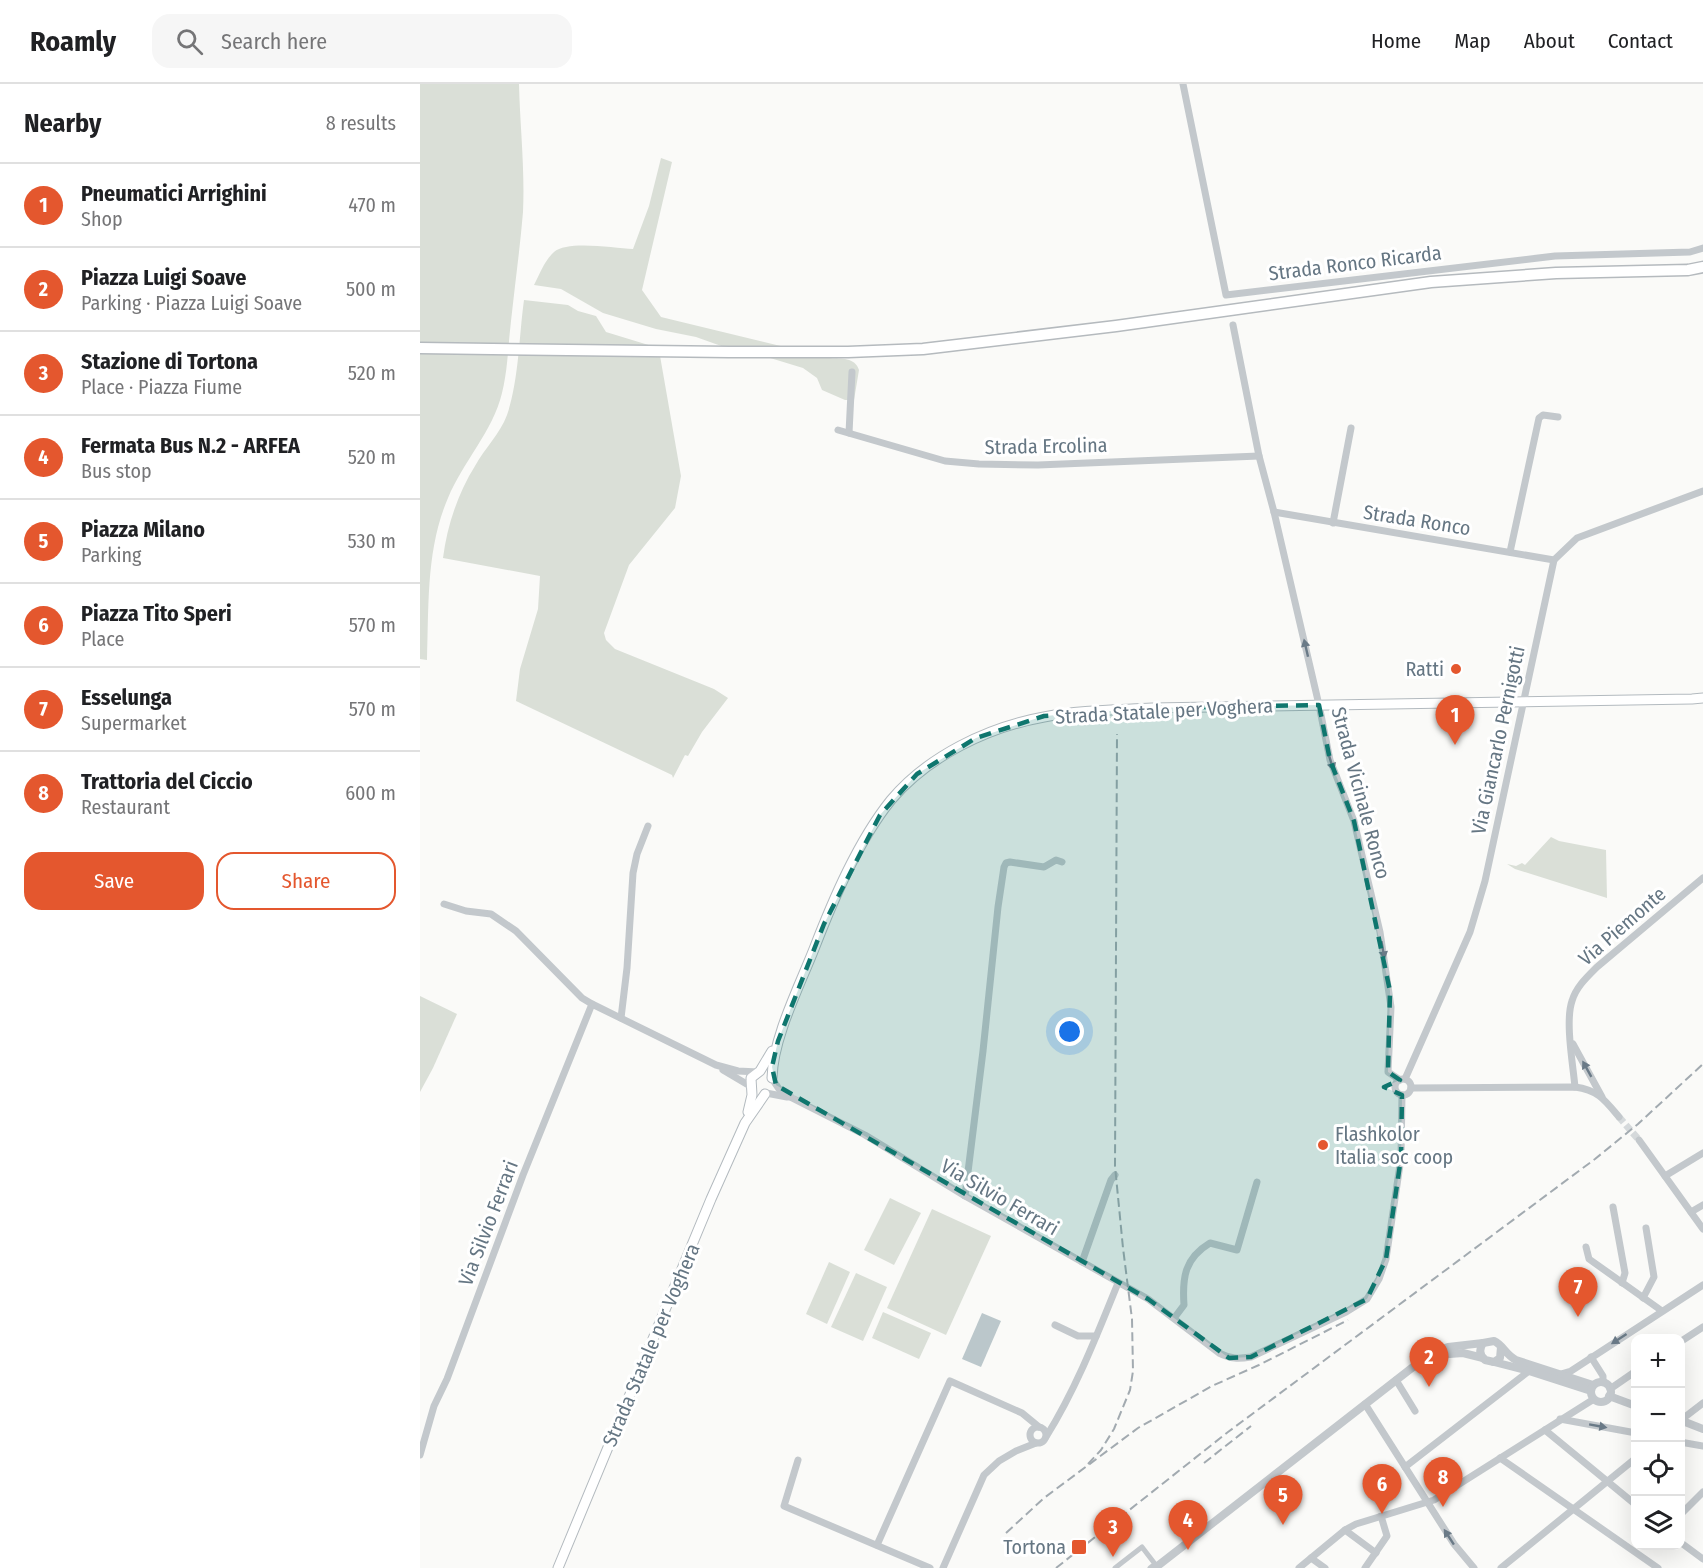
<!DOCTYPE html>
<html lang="en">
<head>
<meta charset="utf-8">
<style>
  :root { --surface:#fff; --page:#f6f6f6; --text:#202124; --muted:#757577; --line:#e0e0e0; --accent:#e4572e }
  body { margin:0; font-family:"Fira Sans Condensed",sans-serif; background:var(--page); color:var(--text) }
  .controls { position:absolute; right:18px; bottom:18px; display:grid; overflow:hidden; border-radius:12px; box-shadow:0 6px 24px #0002 }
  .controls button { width:54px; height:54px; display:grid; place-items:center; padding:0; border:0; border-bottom:2px solid var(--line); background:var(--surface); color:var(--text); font:30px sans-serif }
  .you { position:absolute; left:650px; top:948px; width:21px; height:21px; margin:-15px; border:4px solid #fff; border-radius:50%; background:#1a73e8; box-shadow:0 0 0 9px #1a73e833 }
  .badge { display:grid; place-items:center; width:39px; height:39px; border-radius:50%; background:var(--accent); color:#fff; font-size:20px; font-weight:700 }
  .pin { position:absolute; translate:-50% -50px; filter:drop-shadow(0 2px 3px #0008) }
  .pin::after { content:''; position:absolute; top:32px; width:21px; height:18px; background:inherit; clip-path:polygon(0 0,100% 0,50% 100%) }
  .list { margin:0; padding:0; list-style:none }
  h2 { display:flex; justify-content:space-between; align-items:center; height:78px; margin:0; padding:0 24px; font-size:26px }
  h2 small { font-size:20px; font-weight:400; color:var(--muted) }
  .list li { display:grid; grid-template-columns:39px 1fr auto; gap:18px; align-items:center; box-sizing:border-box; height:84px; padding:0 24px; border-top:2px solid var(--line) }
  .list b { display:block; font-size:22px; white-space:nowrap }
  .list p { margin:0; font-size:20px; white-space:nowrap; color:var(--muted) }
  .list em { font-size:20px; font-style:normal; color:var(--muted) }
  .actions { display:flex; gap:12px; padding:18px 24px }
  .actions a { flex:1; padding:14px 0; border:2px solid var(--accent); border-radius:18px; text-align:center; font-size:21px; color:var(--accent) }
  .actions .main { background:var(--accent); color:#fff }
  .icon { flex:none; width:33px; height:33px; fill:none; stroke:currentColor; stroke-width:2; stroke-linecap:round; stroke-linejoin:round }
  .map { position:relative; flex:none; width:1283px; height:1484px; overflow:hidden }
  header { display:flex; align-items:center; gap:36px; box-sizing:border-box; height:84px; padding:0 30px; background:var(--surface); border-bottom:2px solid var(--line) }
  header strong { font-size:28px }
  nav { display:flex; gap:33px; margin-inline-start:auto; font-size:21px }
  .search { width:420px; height:54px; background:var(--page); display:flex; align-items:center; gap:15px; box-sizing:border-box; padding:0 21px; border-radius:18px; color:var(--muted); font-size:22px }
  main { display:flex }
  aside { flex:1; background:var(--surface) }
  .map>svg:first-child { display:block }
</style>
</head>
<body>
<header>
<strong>Roamly</strong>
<div class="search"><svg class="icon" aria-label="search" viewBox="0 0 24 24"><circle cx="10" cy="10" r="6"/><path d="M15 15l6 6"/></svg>Search here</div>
<nav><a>Home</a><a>Map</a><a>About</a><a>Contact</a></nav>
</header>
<main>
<aside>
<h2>Nearby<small>8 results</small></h2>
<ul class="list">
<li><span class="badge">1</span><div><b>Pneumatici Arrighini</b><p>Shop</p></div><em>470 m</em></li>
<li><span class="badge">2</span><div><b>Piazza Luigi Soave</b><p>Parking · Piazza Luigi Soave</p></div><em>500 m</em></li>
<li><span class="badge">3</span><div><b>Stazione di Tortona</b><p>Place · Piazza Fiume</p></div><em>520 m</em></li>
<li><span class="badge">4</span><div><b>Fermata Bus N.2 - ARFEA</b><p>Bus stop</p></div><em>520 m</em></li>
<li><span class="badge">5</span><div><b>Piazza Milano</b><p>Parking</p></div><em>530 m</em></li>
<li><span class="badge">6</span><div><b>Piazza Tito Speri</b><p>Place</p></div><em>570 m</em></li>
<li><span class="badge">7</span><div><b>Esselunga</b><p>Supermarket</p></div><em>570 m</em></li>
<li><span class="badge">8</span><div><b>Trattoria del Ciccio</b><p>Restaurant</p></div><em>600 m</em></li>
</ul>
<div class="actions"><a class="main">Save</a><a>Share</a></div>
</aside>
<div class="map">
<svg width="1283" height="1484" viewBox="0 0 1283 1484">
  <rect width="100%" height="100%" fill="#fafaf8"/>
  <g fill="#dadfd7">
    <path d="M0 0H99C100 42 105 85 103 128 100 164 95 200 91 237 88 261 88 285 82 309 73 347 43 378 28 414 6 465 9 521 7 576L0 575Z"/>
    <path d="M241 74 252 78 222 206 241 233 410 274C421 275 435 273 439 286L434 316H425L402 306 397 294 383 284 337 270 304 263 276 253 236 245 183 229 141 205 114 201C120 190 124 177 134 168 147 156 194 164 213 165L229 122Z"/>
    <path d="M104 216 148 221 158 227 176 232 186 248 235 263 239 266 261 392 255 424 209 481 184 549 186 556 195 565 294 605 308 614 282 648 268 672 265 671 253 694 252 691 96 617 100 585 118 525 120 492 23 474C27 442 38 409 55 382 64 365 80 350 87 331 99 296 99 252 104 216Z"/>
    <path d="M1131 753 1139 757 1186 766 1187 814 1095 785 1087 780 1096 782 1102 779 1105 781Z"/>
    <path d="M0 912 37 930 13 984 0 1008Z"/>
    <path d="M470 1114 501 1129 474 1181 444 1166Z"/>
    <path d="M512 1125 571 1152 526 1251 467 1224Z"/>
    <path d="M409 1178 430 1188 407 1240 386 1230Z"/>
    <path d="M436 1189 467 1203 443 1257 411 1243Z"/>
    <path d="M463 1228 511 1249 499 1275 452 1254Z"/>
  </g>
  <path fill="#bbc7cb" d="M562 1229 581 1237 561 1283 542 1275Z"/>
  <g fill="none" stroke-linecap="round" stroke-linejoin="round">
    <path stroke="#d5d9db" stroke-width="7" stroke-dasharray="7 3.5" stroke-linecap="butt" d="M1199 1033 1219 1056"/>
    <g stroke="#b3babf" stroke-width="11">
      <g id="secondary">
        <path d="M352 994C353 954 379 903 394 865 413 816 438 757 471 716 508 672 568 643 624 633 659 626 696 626 732 624L1272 615 1283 614"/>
        <path d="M328 1028 332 1011 331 994 340 987 352 967"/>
        <path d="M138 1484 291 1115 325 1039 345 1010"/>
      </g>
    </g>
    <g stroke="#b5babe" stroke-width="13">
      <path id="primary" d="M0 264 309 268H428L503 265 696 242 1011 198 1136 189 1268 186 1283 183"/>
    </g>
    <path stroke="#c3c8cc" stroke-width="5" d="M695 1484 722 1463 735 1480 730 1484"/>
    <g stroke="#c3c8cc" stroke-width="7">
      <path d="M763 0 806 211 1135 172 1270 168 1283 164"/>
      <path d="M813 241 839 372 854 428 899 621 910 676 934 737 960 848 971 923 968 988 980 996"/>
      <path d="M418 346 525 377 559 380 618 381 839 372"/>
      <path d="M429 349 432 288"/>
      <path d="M854 428 1134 476"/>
      <path d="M913 439 931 344"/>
      <path d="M1090 468 1119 334 1123 331 1138 333"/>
      <path d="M24 820 46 827 71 830 96 847 162 914 172 920 296 981 318 987 338 988"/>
      <path d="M201 934 207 884 213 789 217 770 228 742"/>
      <path d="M1153 960 1182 1013"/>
      <path d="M303 986 330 1002"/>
      <path d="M985 995 1050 848 1065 797 1134 476 1157 454 1283 407"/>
      <circle cx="983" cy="1003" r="8"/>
      <path d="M353 996 359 1005 372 1014 445 1051 545 1112 728 1215 799 1269C811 1275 818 1275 831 1273L926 1228 947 1215 959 1195 966 1175 981 1074 982 1011"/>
      <path d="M1155 1003C1153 981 1145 937 1152 917 1156 903 1167 893 1177 883L1283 794"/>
      <path d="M991 1004 1155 1003C1178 1006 1185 1016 1199 1033"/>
      <path d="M346 1009 367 1013"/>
      <path d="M1219 1056 1283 1145"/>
      <path d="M1245 1092 1283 1069"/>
      <path d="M545 1112 563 967 578 823 584 783 586 779 590 778 624 783 636 776 642 778"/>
      <path d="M1193 1123 1205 1189 1202 1199"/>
      <path d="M1271 1128 1283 1121"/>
      <path d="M1166 1163 1169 1175 1242 1227"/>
      <path d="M662 1178 691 1096 695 1091"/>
      <path d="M1223 1214 1234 1193 1226 1144"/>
      <path d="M755 1233 764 1221C762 1193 765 1174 790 1159L817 1166 837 1098"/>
      <path d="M635 1241 658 1252H676"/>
      <path d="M1260 1258 1283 1243"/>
      <path d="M1171 1273 1183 1292V1298"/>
      <path d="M1141 1290 1151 1287 1283 1201"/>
      <path d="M976 1296 995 1327"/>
      <path d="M1190 1305 1216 1287"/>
      <path d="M945 1320 1034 1460 1054 1484"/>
      <path d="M1140 1335 1216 1349"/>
      <path d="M1261 1336 1283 1319"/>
      <circle cx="618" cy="1351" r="8"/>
      <path d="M1125 1346 1216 1421"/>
      <path d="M626 1353C656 1305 677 1251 698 1199"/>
      <path d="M1260 1358 1283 1362"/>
      <path d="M0 1371 14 1322 27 1295 103 1091 172 920"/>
      <path d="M1080 1374 1238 1484"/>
      <path d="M378 1376 364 1422 510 1484"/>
      <path d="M985 1383 1109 1287"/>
      <path d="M1260 1431 1283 1408"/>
      <path d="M925 1446 956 1469"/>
      <path d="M1260 1458 1283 1475"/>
      <path d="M457 1461 530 1297 602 1329 619 1343"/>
      <path d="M891 1474 905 1484"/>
      <path d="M523 1484 564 1391 579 1377 596 1367 616 1359"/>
      <path d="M879 1484 925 1446 936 1440 1014 1416 1174 1315"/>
      <path d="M945 1484 967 1452 961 1432"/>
      <path d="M1081 1484 1216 1374"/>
    </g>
    <g stroke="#c3c8cc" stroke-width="8">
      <path d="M1081 1263 1080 1274 1074 1278 1065 1276C1059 1271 1059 1265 1063 1259L1074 1257C1083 1261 1086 1271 1096 1276L1173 1301"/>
      <path d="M1016 1271 1043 1269 1063 1274"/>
      <path d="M1074 1278 1109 1287 1171 1307"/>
      <circle cx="1181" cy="1308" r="10"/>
      <path d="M1189 1312 1216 1322"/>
      <path d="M1260 1336 1283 1345"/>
      <path d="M735 1484 1011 1269 1028 1263 1063 1259"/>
    </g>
    <use href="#secondary" stroke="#fff" stroke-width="9"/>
    <use href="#primary" stroke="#fff" stroke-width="10"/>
    <g stroke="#a2aab0" stroke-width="2" stroke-dasharray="9 4.5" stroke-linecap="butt">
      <path d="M784 1379 831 1342"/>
      <path d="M668 1380 681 1366 694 1345 710 1306 713 1287 712 1235 703 1164 695 1082 697 650"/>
      <path d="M586 1449 624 1414 718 1344 792 1302 839 1281 928 1236"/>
      <path d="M636 1484 808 1348 1175 1075 1218 1040 1283 980"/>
    </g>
  </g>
  <defs><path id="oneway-solid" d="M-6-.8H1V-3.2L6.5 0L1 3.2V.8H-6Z" transform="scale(1.5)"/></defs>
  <g fill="#6a7a87">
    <use href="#oneway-solid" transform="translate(886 564) rotate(-103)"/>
    <use href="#oneway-solid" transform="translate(911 678) rotate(73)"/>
    <use href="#oneway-solid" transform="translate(963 866) rotate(80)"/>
    <use href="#oneway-solid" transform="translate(1167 985) rotate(-119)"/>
    <use href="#oneway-solid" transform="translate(1199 1255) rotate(147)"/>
    <use href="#oneway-solid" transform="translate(1178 1342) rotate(10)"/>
    <use href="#oneway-solid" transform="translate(1029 1453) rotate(-123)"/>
  </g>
  <path fill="#0f766e" fill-opacity="0.2" stroke="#0f766e" stroke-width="4.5" stroke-dasharray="12 8" stroke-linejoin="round" d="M899 621 910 676 934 737 970 907 968 988 980 996 964 1003 982 1011 981 1074 966 1175 947 1215 831 1273 809 1274 728 1215 356 1001 352 983 358 957 404 840 460 731 497 690 556 654 624 632 732 624Z"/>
  <g fill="#e4572e" stroke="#fff" stroke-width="2">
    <circle cx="1036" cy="585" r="6"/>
    <circle cx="903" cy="1061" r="6"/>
    <rect x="651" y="1455" width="16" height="16" rx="3"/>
  </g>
  <g text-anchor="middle" stroke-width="6" stroke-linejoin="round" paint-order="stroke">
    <g font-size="20" fill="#657683" stroke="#fff">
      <text transform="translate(935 179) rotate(-7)" y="7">Strada Ronco Ricarda</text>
      <text transform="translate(626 362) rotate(-1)" y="7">Strada Ercolina</text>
      <text transform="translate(997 436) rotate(9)" y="7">Strada Ronco</text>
      <text transform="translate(744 627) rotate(-3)" y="7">Strada Statale per Voghera</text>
      <text transform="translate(1078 656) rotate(-78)" y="7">Via Giancarlo Pernigotti</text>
      <text transform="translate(941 709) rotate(75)" y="7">Strada Vicinale Ronco</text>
      <text transform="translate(1202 842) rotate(-41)" y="7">Via Piemonte</text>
      <text transform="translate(580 1113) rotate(30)" y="7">Via Silvio Ferrari</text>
      <text transform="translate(68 1139) rotate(-69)" y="7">Via Silvio Ferrari</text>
      <text transform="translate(231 1261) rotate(-67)" y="7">Strada Statale per Voghera</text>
    </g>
    <g font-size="20" fill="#657683" stroke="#fff" text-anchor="end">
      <text x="1024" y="592">Ratti</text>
      <text x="915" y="1057" text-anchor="start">Flashkolor<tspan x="915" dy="23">Italia soc coop</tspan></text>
      <text x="646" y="1470">Tortona</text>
    </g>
  </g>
</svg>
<div class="controls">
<button>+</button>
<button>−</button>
<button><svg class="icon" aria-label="locate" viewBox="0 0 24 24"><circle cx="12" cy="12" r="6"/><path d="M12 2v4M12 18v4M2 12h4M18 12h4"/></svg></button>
<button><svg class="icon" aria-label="layers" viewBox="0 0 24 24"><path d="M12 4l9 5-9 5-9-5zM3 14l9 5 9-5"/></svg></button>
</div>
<div class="you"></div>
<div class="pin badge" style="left:1035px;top:661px">1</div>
<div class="pin badge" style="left:1009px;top:1303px">2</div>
<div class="pin badge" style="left:693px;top:1473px">3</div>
<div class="pin badge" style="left:768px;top:1466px">4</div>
<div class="pin badge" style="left:863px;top:1441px">5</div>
<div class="pin badge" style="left:962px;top:1430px">6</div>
<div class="pin badge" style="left:1158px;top:1233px">7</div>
<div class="pin badge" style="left:1023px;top:1423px">8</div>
</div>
</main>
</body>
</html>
